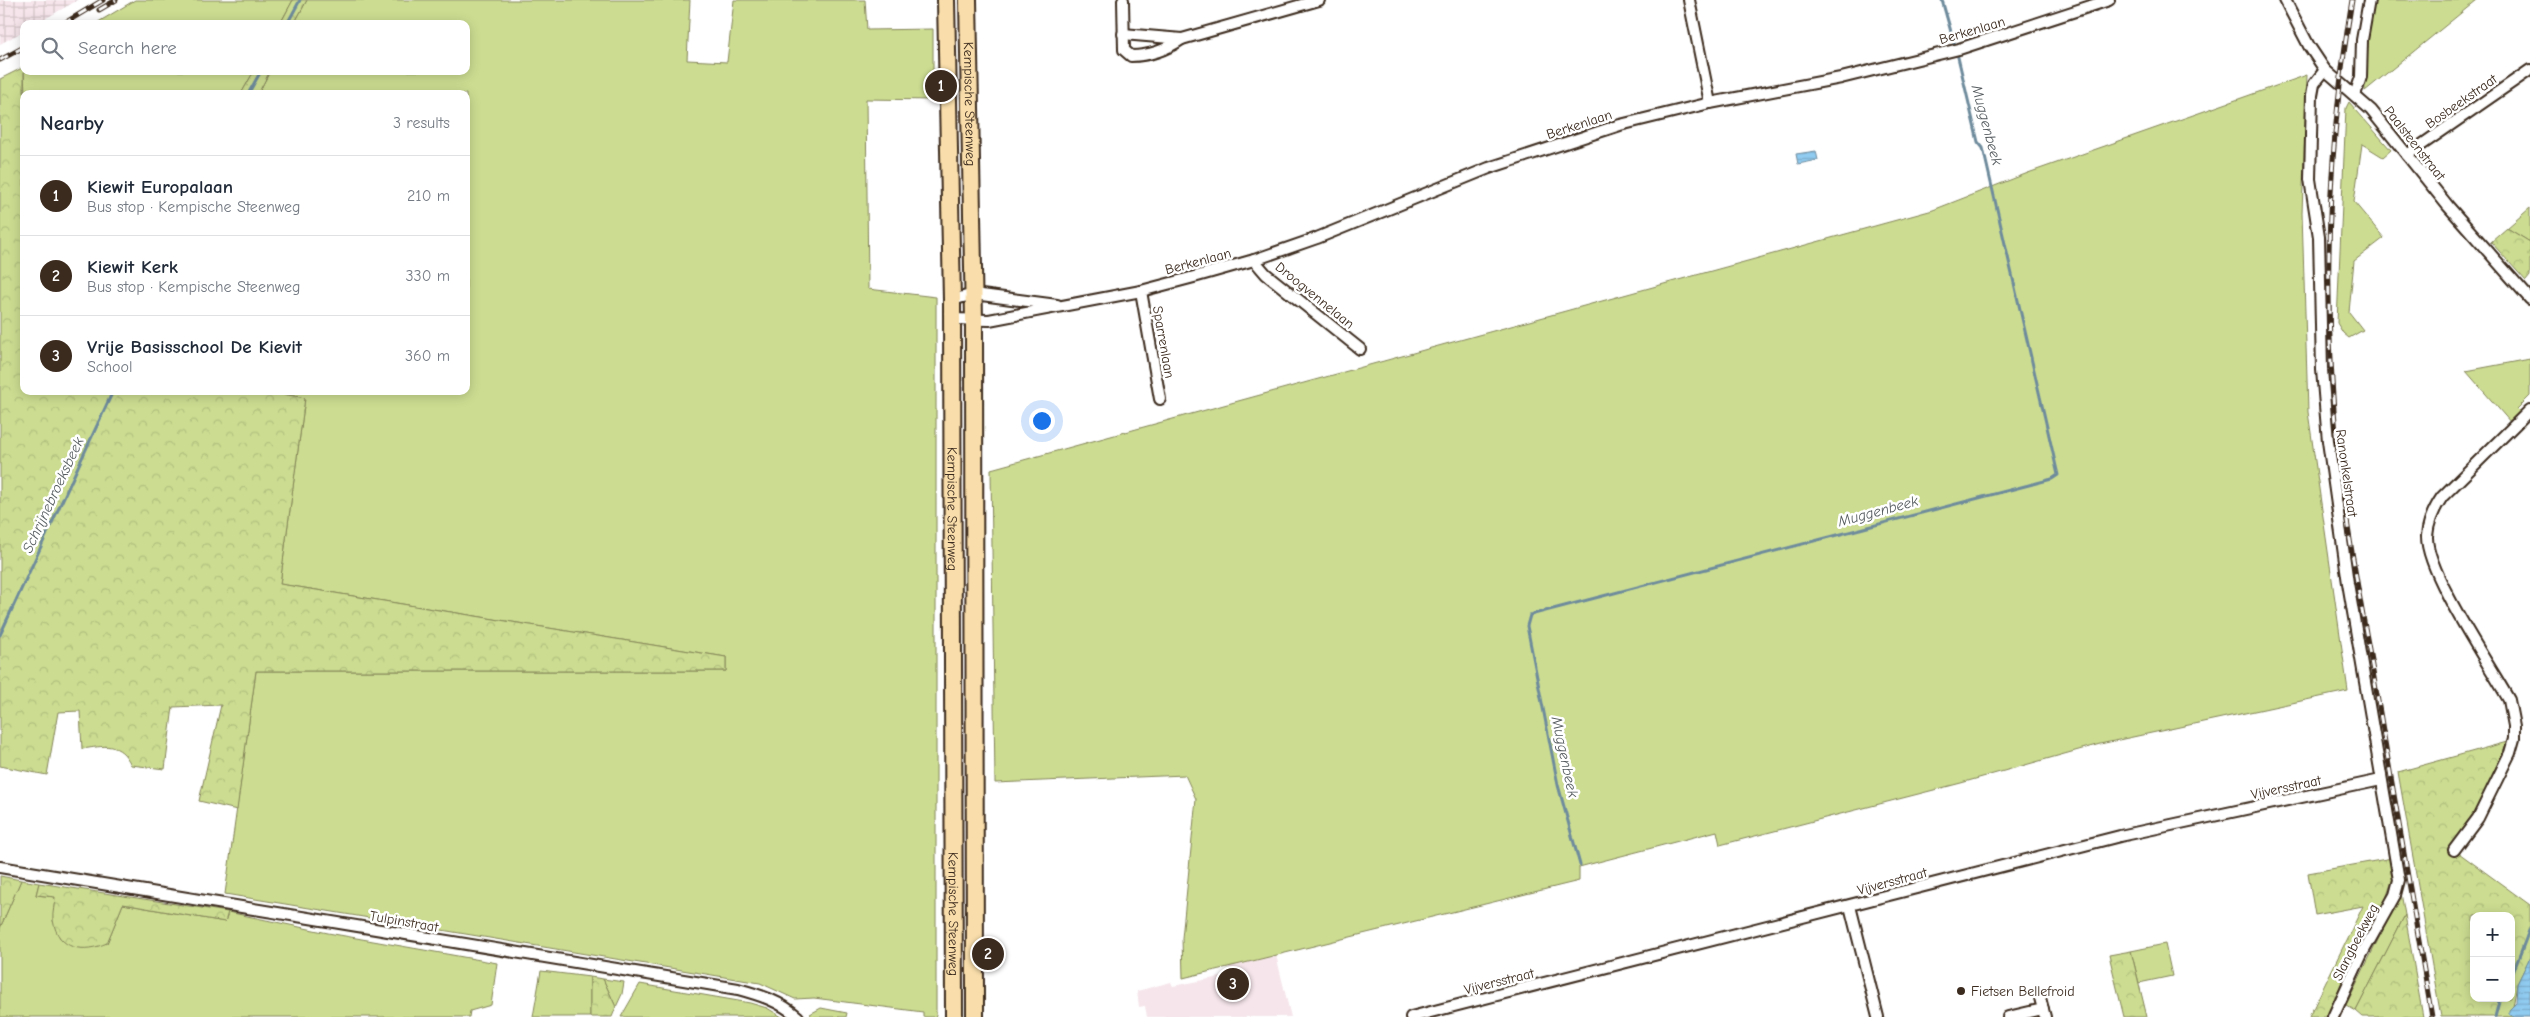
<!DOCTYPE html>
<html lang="en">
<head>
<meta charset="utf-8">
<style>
  :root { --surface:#fff; --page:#f6f6f7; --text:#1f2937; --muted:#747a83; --line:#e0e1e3; --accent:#3b2a1e }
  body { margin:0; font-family:"Comic Neue",sans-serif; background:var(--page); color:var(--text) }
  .controls { position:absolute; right:15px; bottom:15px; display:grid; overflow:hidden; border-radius:10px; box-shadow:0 2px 12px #0003 }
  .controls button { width:45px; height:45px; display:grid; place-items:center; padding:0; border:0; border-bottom:1px solid var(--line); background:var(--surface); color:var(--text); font:25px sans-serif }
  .you { position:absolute; left:1041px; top:420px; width:18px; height:18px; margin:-12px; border:4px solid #fff; border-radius:50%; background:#1a73e8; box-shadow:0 0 0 8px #1a73e833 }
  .badge { display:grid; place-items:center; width:32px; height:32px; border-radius:50%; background:var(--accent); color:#fff; font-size:16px; font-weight:700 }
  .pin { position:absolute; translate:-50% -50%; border:2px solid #fff; box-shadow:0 1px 5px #0006 }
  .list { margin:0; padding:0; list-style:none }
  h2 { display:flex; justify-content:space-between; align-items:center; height:65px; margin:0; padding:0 20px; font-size:21px }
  h2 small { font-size:16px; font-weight:400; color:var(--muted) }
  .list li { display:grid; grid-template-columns:32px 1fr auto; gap:15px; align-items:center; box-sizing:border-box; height:80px; padding:0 20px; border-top:1px solid var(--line) }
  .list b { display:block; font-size:19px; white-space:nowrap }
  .list p { margin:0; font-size:16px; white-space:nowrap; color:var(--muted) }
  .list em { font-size:16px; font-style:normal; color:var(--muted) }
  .icon { flex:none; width:28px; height:28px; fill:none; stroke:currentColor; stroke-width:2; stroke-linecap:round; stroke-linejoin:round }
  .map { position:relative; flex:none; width:2530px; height:1017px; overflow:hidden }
  .search { position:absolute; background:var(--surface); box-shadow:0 2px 12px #0003; left:20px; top:20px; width:450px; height:55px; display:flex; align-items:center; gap:12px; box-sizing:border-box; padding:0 18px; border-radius:10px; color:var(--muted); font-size:19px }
  .panel { position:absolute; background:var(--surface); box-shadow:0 2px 12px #0003; left:20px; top:90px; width:450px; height:305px; border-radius:10px }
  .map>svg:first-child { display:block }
</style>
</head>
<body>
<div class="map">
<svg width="2530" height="1017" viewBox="0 0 2530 1017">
  <defs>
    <pattern id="industrial-grid" width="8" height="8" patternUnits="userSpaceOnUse" patternTransform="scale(1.25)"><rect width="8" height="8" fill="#f6e6eb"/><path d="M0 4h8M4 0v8" fill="none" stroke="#d4c5c9"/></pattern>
    <pattern id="forest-crowns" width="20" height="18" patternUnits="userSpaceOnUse" patternTransform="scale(1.25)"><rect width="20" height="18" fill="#ccdd91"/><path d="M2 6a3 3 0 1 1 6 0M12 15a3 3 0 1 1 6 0" fill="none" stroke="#b0be7d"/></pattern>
    <pattern id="water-rules" width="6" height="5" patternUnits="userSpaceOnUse" patternTransform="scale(1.25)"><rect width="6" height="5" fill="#90cbf0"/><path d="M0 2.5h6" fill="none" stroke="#7daecd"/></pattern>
  </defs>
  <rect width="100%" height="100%" fill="#fff"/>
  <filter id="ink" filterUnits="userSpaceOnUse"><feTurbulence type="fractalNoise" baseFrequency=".02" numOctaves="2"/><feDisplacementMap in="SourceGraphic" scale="10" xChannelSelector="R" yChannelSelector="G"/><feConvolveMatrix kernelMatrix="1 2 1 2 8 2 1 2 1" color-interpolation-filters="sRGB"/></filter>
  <g filter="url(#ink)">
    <path fill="#f6e6eb" d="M1276 955 1291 1017H1147L1145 1006 1139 1007 1137 991 1171 982 1173 986 1230 975 1229 965Z"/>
    <path fill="url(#industrial-grid)" d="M0 0H78L36 24H24V31L0 44Z"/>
    <g fill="#ccdd91" stroke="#848458">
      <path d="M135 0H293L280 24H95Z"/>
      <path d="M307 0H690L687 60 727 62 734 0H865L867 30 933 29V100L866 99 868 289 936 297V1017H923V1012L814 998 795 999 760 983 225 894 256 671H726V657L280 584 305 398 266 391H466V94H258L270 71H466V24H294Z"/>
      <path d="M2374 0H2477L2365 91 2364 69Z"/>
      <path d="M24 71H254L241 94H25Z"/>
      <path d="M2307 75 2302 213 2308 412 2348 691 2100 744 1961 783 1720 845 1717 831 1579 867V881L1183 978 1182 938 1196 799 1185 775 995 783 991 469 1933 210 2028 173Z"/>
      <path d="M2349 102 2391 150 2383 157 2362 144 2354 202 2384 238 2354 261 2349 312 2363 330 2349 338 2343 333 2337 323 2346 108Z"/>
      <path d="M2530 208V242L2507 228Z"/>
      <path d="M2530 359V396L2517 409 2521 413 2511 423 2466 371Z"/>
      <path d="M21 880 39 883 36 895 55 897 53 921 60 938 107 943 123 904 225 922 228 912 328 933 497 963 491 1005 470 1011 469 1017H0V928Z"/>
      <path d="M2401 893 2405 915 2356 1011 2346 1005Z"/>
      <path d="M2165 944 2172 976 2139 983 2131 951Z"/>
      <path d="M541 971 590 977V1017H533Z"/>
      <path d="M603 979 624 982 622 994 616 1007Z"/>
      <path d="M640 984 750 1003 767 1008 782 1017H621Z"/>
      <path d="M821 1008 847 1013 846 1017H813L810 1014Z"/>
    </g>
    <g fill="url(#forest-crowns)" stroke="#848458" fill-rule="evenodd">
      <path d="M293 0H307L294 24H280Z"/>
      <path d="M24 67V391H266L305 398 280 584 726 657V671H256L237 810 199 801 221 705 173 707 165 769 131 765C120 741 104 746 82 749L80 711 58 712 47 775 0 766V79Z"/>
      <path d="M254 71H270L258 94H241Z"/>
      <path d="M2507 228 2530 242V276L2526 281 2491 242Z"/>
      <path d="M2507 742 2478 808 2452 848 2530 905V957L2517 984 2513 1007 2514 1017H2441L2398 772ZM2474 916H2511V998H2474Z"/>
      <path d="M2392 858 2393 878 2380 916 2327 1017H2309L2363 906 2315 915 2308 873Z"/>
      <path d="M0 876 21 880 0 928Z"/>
      <path d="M39 883 228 912 225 922 123 904 107 943C84 953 58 951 53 920 52 913 55 904 55 897L36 895Z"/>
      <path d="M2405 915 2423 1017H2363L2356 1011Z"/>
      <path d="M2131 951 2147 1017H2124L2109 955Z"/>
      <path d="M590 977 603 979 616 1007 612 1017H590Z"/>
    </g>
    <g fill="url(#water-rules)" stroke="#6e8b9c">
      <path d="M1816 151 1818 160 1798 164 1796 154Z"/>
      <path d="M2530 957V1017H2514L2509 1014V1010L2516 1003 2517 984Z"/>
    </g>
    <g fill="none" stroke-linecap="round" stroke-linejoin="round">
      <g stroke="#6e8b9c" stroke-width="3">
        <path d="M1942 0 1955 46"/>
        <path d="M287 24 300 0"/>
        <path d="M248 94 261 71"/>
        <path d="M0 635 113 391"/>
        <path d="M1580 865 1558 785 1527 626 1530 615 2052 479 2058 475 1983 148 1978 142 1957 53"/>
        <path d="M2511 978 2530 928"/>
        <path d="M2495 1017 2500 998"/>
      </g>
      <g stroke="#3b2a1e" stroke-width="14">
        <g id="minor">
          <path d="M1123 0 1124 50 1131 56C1150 56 1166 50 1182 39L1319 0"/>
          <path d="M1689 0 1710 103"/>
          <path d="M2285 0 2309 46 2325 70 2371 110 2448 206 2530 299"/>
          <path d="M1123 34 1182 39"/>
          <path d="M2325 70 2314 84 2312 95 2310 179 2319 237 2322 370 2328 441 2348 583 2399 880 2395 895 2362 954 2333 1017"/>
          <path d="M2355 95 2361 77 2362 40 2369 0"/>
          <path d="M2407 155 2530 70"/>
          <path d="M1254 260 1266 274 1360 349"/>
          <path d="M1141 291 1160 399"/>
          <path d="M952 300 974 294 1057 305"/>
          <path d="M952 319 989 320 1141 291 1194 277 1254 260 1317 238 1489 168 1620 125 1710 103 1841 78 1959 49 2109 0"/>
          <path d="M2454 850 2478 818 2510 753 2514 739V726L2509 700C2489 664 2426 572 2427 536 2428 521 2434 509 2442 497L2530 410"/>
          <path d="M0 867 738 989C760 995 780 1001 798 1017"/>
          <path d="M1850 906 1878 1017"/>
          <path d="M2039 994 2045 1017"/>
          <path d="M1411 1017 2120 836 2381 780"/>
          <path d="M2008 1017 2043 1009"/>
        </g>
      </g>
      <g stroke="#3b2a1e" stroke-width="20">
        <g id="primary">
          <path id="s1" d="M946 0 952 300 954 1017"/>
          <path id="s2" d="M968 0 974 321 975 1017"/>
        </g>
      </g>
      <use href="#minor" stroke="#fff" stroke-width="10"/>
      <use href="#primary" stroke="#f9deab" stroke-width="16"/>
      <g stroke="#3b2a1e" stroke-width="5">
        <g id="rail">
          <path d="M2352 0C2331 126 2324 253 2332 380 2337 476 2355 572 2372 666 2392 783 2412 900 2432 1017"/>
          <path d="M99 10 116 0"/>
          <path d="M63 24 103 0"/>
          <path d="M0 60 24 47"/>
        </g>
      </g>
      <use href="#rail" stroke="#fff" stroke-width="3" stroke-dasharray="9" stroke-linecap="butt"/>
    </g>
  </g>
  <circle fill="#3b2a1e" stroke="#fff" stroke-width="2" cx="1961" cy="991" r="5"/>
  <g text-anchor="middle" stroke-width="5" stroke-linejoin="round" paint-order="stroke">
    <g font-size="14" fill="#3b2a1e" stroke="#fff">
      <text transform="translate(1972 30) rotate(-16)" y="5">Berkenlaan</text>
      <text transform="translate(2461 101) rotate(-35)" y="5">Bosbeekstraat</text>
      <text dy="5" stroke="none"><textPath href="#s2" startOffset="104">Kempische Steenweg</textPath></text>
      <text transform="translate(1579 124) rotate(-18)" y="5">Berkenlaan</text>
      <text transform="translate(2415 143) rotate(52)" y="5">Paalsteenstraat</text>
      <text transform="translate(1198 261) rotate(-15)" y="5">Berkenlaan</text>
      <text transform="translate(1315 295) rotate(39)" y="5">Droogvennelaan</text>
      <text transform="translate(1164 342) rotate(80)" y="5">Sparrenlaan</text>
      <text transform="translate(2347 473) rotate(82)" y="5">Ranonkelstraat</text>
      <text dy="5" stroke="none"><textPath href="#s1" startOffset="509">Kempische Steenweg</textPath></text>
      <text transform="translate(2286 787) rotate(-12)" y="5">Vijversstraat</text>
      <text transform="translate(1892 881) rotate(-15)" y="5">Vijversstraat</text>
      <text dy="5" stroke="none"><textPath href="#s1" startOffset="914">Kempische Steenweg</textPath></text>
      <text transform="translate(404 921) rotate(10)" y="5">Tulpinstraat</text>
      <text transform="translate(2355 942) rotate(-63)" y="5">Slangbeekweg</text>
      <text transform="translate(1499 981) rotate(-14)" y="5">Vijversstraat</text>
    </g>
    <g font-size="14" fill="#3b2a1e" stroke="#fff" text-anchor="start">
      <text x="1971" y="996">Fietsen Bellefroid</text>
    </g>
    <g font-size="15" font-style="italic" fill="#545a5d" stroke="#fff">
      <text transform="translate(1987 125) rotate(75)" y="5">Muggenbeek</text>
      <text transform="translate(53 495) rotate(-65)" y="5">Schrijnebroeksbeek</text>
      <text transform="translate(1878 511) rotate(-15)" y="5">Muggenbeek</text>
      <text transform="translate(1565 757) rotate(78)" y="5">Muggenbeek</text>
    </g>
  </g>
</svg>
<div class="controls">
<button>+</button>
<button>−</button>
</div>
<div class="you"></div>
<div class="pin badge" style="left:941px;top:86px">1</div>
<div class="pin badge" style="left:988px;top:954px">2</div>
<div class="pin badge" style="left:1233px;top:984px">3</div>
<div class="search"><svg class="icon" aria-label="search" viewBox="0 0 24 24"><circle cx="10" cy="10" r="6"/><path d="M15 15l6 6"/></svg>Search here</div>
<section class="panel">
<h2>Nearby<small>3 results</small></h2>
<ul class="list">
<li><span class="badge">1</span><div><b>Kiewit Europalaan</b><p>Bus stop · Kempische Steenweg</p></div><em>210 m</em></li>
<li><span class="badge">2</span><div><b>Kiewit Kerk</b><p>Bus stop · Kempische Steenweg</p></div><em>330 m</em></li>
<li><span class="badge">3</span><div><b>Vrije Basisschool De Kievit</b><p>School</p></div><em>360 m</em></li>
</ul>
</section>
</div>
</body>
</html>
